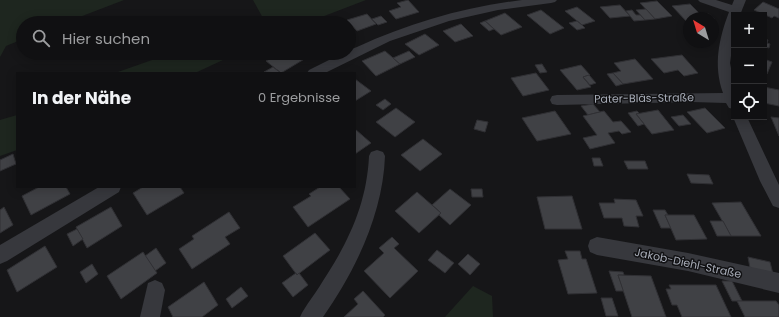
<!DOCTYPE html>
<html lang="de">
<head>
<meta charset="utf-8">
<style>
  :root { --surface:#101012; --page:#1e1e20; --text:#f1f3f6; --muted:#9c9d9f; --line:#303032 }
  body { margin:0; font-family:Poppins,sans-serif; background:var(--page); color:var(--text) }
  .controls { position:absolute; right:12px; top:12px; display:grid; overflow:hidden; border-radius:0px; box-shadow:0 2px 10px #0003 }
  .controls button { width:36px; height:36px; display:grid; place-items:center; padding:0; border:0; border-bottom:1px solid var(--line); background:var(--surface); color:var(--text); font:20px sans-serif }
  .compass { position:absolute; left:683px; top:12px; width:36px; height:36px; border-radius:50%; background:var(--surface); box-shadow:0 2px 10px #0003; rotate:322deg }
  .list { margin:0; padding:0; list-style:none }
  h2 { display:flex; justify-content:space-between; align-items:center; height:52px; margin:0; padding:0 16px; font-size:17px }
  h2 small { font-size:13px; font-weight:400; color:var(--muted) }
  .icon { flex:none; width:22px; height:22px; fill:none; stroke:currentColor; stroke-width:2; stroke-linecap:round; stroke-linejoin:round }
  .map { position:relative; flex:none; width:779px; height:317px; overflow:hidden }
  .search { position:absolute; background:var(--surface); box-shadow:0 2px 10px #0003; left:16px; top:16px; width:340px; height:44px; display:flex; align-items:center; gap:10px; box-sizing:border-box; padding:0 14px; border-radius:22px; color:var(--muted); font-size:15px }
  .panel { position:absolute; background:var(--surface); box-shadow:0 2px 10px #0003; left:16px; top:72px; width:340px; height:116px; border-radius:0px }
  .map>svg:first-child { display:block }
</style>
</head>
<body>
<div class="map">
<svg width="779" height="317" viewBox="0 0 779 317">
  <rect width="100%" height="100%" fill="#161618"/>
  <g fill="#1e261f">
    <path d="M0 0H124L64 23H23V39L6 46 0 57Z"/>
    <path d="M253 0H366L306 23H257L264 20Z"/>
    <path d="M172 53H238L195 73H115Z"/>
    <path d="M17 115V150L0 156V120Z"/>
    <path d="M473 286 492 296 493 317H445Z"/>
  </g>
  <g fill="#404145" stroke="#303034">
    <path d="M408 0 419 12 396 19 389 11 401 7 397 3Z"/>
    <path d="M657 1 672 16 655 19 640 3Z"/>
    <path d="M763 2 779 9V18L774 16 772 18 754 10Z"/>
    <path d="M690 4 704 18H689V22H687L672 6Z"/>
    <path d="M620 5 630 16 610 18 600 7Z"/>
    <path d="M577 7 595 21 582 25 565 11Z"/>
    <path d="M646 9 655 19 645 20 636 10Z"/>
    <path d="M541 10 564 28 550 34 527 15Z"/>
    <path d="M632 10 636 15H640L645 20 634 21 626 11Z"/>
    <path d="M505 13 522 27 501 35 485 21Z"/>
    <path d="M367 14 376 24 357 31 347 20Z"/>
    <path d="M709 14 715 19 704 18 701 15Z"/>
    <path d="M381 16 387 22 378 25 372 19Z"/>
    <path d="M485 21 494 29 489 31 480 23Z"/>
    <path d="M577 21 582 25 585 28 577 30 569 23Z"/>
    <path d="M461 24 473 36 455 42 443 31Z"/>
    <path d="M425 34 439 45 419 55 405 44Z"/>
    <path d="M764 39 768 40 767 43 770 44 769 48 766 47 765 50Z"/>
    <path d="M385 51 400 64 376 76 362 61Z"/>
    <path d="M409 51 415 57 400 64 393 58Z"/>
    <path d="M280 53H300L306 58 281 73 266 61Z"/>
    <path d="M682 55 698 73 684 76 678 70 664 73 651 59Z"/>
    <path d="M635 59 653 79 623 84 613 73 621 71 614 63Z"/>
    <path d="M764 59 772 62 767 74 764 73Z"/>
    <path d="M542 64 547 72 540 73 535 65Z"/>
    <path d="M581 65 590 75 583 77 591 87 577 90 560 70Z"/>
    <path d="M273 67 281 73 264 72Z"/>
    <path d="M536 73 549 90 523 96 511 78Z"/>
    <path d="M613 73 623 84 616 86 607 74Z"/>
    <path d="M589 75 596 83 590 85 583 77Z"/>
    <path d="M355 79 371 91 355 101Z"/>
    <path d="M764 87 779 90V106L764 103Z"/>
    <path d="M385 99 391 104 383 110 376 105Z"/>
    <path d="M593 104 600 112 588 115 581 106Z"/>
    <path d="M396 108 415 122 395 137 376 122Z"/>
    <path d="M705 108 725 128 707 133 687 112Z"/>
    <path d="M658 110 674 130 652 134 636 114Z"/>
    <path d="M555 111 571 134 537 141 522 118Z"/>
    <path d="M604 111 613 122 621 121 631 132 622 134 619 131 608 133 615 143 590 149 583 138 597 135 583 116Z"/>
    <path d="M637 111 639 113 636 114 644 124 638 126 628 113Z"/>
    <path d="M683 115 691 124 679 126 671 117Z"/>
    <path d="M771 117 779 118V136Z"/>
    <path d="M477 120 488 122 485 132 474 129Z"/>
    <path d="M355 129 371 143 355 154Z"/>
    <path d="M423 139 442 154 420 171 401 155Z"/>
    <path d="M13 154 16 164 0 171V160Z"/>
    <path d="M592 158H600L603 166H594Z"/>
    <path d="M624 161H645L648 169H628Z"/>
    <path d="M687 174 709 175 713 184 691 183Z"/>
    <path d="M39 187H66L70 194 31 215 22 196Z"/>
    <path d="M143 187H180L184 193 147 215 133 193Z"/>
    <path d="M320 187H339L350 199 308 227 293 207 311 196 309 194Z"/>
    <path d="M450 189 471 205 450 225 439 215 441 213 432 205Z"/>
    <path d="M471 189H482L483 197H472Z"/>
    <path d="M417 192 441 213 419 233 395 211Z"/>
    <path d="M572 196 582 229H545L537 197Z"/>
    <path d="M614 199 636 200 643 216H636L639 227 624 226 622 218H604L599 203H615Z"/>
    <path d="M741 202 761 236H731L712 203Z"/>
    <path d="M4 207 13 225 0 233V210Z"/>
    <path d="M111 207 122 226 87 248 76 227Z"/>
    <path d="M653 210H665L668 215H665L671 228H661Z"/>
    <path d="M229 212 240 228 225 237 230 244 192 269 179 249 194 239 192 236Z"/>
    <path d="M665 215H694L707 239 676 240Z"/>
    <path d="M710 221H723L731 236H717Z"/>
    <path d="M77 229 83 239 73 246 67 234Z"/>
    <path d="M315 233 330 250 297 275 283 256Z"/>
    <path d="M392 237 399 244 394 248 418 271 390 298 364 271 384 253 379 248Z"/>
    <path d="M45 246 57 267 17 292 7 270Z"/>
    <path d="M156 248 166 263 155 271 145 256Z"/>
    <path d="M437 250 454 263 445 273 428 260Z"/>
    <path d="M565 251H580L582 259H586L597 293 568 294 558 260 568 259Z"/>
    <path d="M143 252 157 273 121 299 107 276Z"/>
    <path d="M468 254 480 264 470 275 458 264Z"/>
    <path d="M748 257 770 262 773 274 750 268Z"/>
    <path d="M92 264 98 274 86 283 80 272Z"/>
    <path d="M609 271 623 272 624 275H618L624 291H616Z"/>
    <path d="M296 273 297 275 299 273 308 285 293 297 282 283Z"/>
    <path d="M618 275 651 276 666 317H632Z"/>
    <path d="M722 281H732L742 301H732Z"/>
    <path d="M204 282 218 305 202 317H173L168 307Z"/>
    <path d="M669 285H716L731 317H682L677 305H672L666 289H671Z"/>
    <path d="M241 287 248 296 232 308 226 299Z"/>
    <path d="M363 291 385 315 383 317H344L358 304 354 299Z"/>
    <path d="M601 298H612L618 316H606Z"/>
    <path d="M737 301H776L779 305V317H745Z"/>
  </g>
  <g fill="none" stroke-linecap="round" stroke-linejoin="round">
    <g fill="#37383d" fill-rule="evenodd">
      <path d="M522 0H557L555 2 551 3 498 10 449 21 390 41 325 73H307L309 70 343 53H349V50L357 47C410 23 464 7 522 0Z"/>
      <path d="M698 0H716L732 5 734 0H746L740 15H734V34L730 63 734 84V109L729 108 726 103 692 102 557 105 552 104 550 100 552 96 557 95 723 93C713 65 719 38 729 12L700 2Z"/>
      <path d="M734 114V117H747L779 185V208L773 206 760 181 733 117Z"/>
      <path d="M377 150 383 152 385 156C383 213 356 270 323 317H300C303 310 307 305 311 299 317 291 322 282 328 273 351 237 367 200 369 156L371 152Z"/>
      <path d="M99 187H121L119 192 7 261 0 264V245Z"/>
      <path d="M597 237 688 253 779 273V293L688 271 597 255 590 252 588 246 590 240Z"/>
      <path d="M155 280 162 283 165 290 160 317H140L148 283Z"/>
    </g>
  </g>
  <g text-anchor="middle" stroke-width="3" stroke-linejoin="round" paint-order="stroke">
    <g font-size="11" fill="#a8adb8" stroke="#111113">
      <text transform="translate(644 98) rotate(-1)" y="4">Pater-Bläs-Straße</text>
      <text transform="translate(688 263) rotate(12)" y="4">Jakob-Diehl-Straße</text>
    </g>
  </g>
</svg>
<div class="controls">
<button>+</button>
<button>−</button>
<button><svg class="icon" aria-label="locate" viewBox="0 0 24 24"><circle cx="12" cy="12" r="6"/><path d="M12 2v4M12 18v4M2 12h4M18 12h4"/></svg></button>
</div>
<svg class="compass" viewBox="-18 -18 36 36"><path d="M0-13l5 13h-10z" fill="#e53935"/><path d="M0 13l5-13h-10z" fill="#9c9d9f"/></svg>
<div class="search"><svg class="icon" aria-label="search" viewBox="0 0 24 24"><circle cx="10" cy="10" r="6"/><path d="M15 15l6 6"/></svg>Hier suchen</div>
<section class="panel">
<h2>In der Nähe<small>0 Ergebnisse</small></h2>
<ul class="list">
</ul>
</section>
</div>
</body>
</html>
